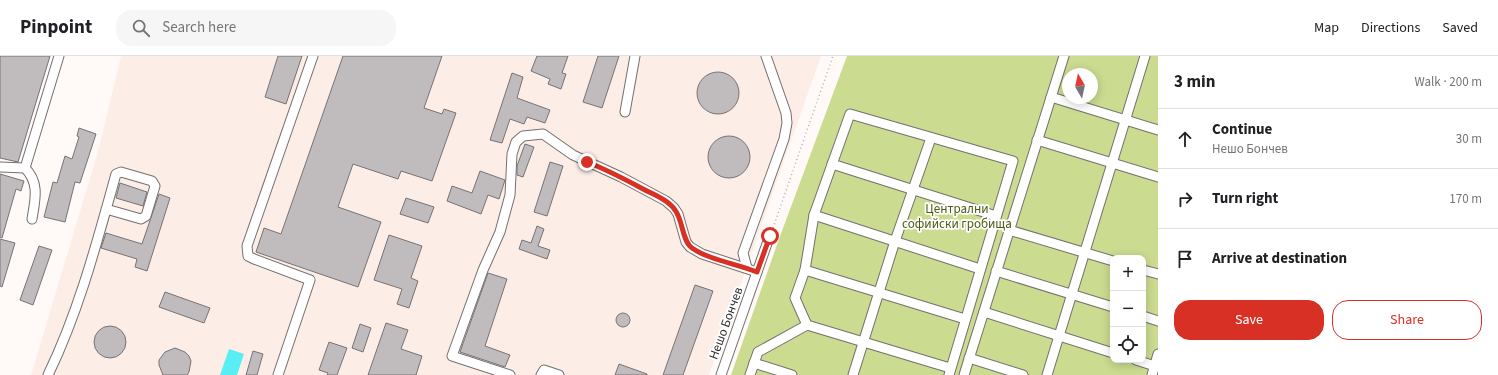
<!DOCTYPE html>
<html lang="en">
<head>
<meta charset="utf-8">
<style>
  :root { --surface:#fff; --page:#f6f6f6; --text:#202124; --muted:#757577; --line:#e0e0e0; --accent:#d93025 }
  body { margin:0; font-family:"Source Sans 3",sans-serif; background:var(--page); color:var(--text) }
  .controls { position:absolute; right:12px; bottom:12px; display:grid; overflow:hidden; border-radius:8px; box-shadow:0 2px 10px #0003 }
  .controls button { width:36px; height:36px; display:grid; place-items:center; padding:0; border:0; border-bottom:1px solid var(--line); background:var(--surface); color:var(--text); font:20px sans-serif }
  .compass { position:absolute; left:1062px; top:12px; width:36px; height:36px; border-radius:50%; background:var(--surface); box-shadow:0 2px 10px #0003; rotate:351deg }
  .stop { position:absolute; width:12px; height:12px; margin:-9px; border:3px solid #d93025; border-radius:50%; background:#fff }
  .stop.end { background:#d93025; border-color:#fff; box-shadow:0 1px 4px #0008 }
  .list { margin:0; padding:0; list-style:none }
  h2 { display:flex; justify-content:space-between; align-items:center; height:52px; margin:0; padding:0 16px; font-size:17px }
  h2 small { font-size:13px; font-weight:400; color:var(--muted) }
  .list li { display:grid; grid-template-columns:26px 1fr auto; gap:12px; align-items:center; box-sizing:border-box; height:60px; padding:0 16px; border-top:1px solid var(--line) }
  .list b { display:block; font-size:15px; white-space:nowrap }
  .list p { margin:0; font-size:13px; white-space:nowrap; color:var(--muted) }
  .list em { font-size:13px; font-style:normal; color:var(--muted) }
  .actions { display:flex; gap:8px; padding:12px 16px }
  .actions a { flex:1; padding:9px 0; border:1px solid var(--accent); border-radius:16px; text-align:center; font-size:14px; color:var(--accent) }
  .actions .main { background:var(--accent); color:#fff }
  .icon { flex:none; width:22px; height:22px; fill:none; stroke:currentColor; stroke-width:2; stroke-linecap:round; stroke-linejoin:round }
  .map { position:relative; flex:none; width:1158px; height:319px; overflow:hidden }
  header { display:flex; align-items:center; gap:24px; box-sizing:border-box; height:56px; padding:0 20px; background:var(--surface); border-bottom:1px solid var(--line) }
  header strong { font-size:19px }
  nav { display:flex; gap:22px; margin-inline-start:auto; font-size:14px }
  .search { width:280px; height:36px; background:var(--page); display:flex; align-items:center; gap:10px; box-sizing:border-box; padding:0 14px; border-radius:16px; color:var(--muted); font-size:15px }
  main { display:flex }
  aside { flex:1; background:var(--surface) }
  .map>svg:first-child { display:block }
</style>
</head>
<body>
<header>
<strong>Pinpoint</strong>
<div class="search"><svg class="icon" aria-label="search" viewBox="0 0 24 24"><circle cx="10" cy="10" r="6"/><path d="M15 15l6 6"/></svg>Search here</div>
<nav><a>Map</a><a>Directions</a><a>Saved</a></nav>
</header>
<main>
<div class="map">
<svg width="1158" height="319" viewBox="0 0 1158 319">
  <rect width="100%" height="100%" fill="#fffaf8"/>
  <path fill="#fceee7" d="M121 0H821L709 319H31L99 92Z"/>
  <path fill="#cbdb90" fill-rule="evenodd" d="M847 0H1158V319H731L779 183ZM1068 18H1092V42H1068ZM1113 202H1143V304H1113Z"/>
  <path fill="#58eff4" d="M229 293 244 298 237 319H220Z"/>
  <g fill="#c0bcbe" stroke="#777375">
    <path d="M0 0H50L18 106 0 102Z"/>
    <path d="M278 0H302L286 48 265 41Z"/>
    <path d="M343 0H442L424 52 442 58 444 53 456 57 432 125 401 115 398 123 353 108 338 151 381 166 358 231 256 196 264 172 281 178Z"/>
    <path d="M537 0H568L562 17 566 18 561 33 548 28 550 23 531 15Z"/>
    <path d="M598 0H619L602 52 583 46Z"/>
    <circle cx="718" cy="37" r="21"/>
    <path d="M512 17 523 21 517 42 550 54 545 67 527 61 524 68 510 63 502 87 490 84Z"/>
    <path d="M79 72 96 78 80 127 75 126 65 166 44 161 53 126 57 127 65 100 72 103 79 81 77 80Z"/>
    <circle cx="729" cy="101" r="21"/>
    <path d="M525 88 534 91 523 121 517 119V110Z"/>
    <path d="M550 106 563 110 547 160 534 156Z"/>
    <path d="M480 115 505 124 499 143 488 139 481 158 447 145 452 130 472 137Z"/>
    <path d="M0 118 24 125 21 135 16 133 2 182 0 181Z"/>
    <path d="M120 127 147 136 143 150 116 142Z"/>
    <path d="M159 138 170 142 147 215 135 211 137 203 101 192 106 177 142 188Z"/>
    <path d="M406 142 434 151 428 167 400 158Z"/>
    <path d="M537 170 544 173 538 190 550 194 547 203 519 193 522 184 531 187Z"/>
    <path d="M389 179 422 190 411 222 418 225 409 252 397 248 402 233 374 224Z"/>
    <path d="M0 183 15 187 2 231 0 230Z"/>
    <path d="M39 190 52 194 33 249 20 244Z"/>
    <path d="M488 217 507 223 485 290 510 299 505 311 460 296Z"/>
    <path d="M695 229 713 235 683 319H663Z"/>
    <path d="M165 236 210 252 204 267 159 251Z"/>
    <circle cx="623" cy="264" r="7"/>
    <path d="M386 267 408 274 401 293 422 300 416 319H368Z"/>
    <path d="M360 268 371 272 363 296 352 292Z"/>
    <circle cx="110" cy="286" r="16"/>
    <path d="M329 286 347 292 337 319H327L328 317 319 314Z"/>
    <path d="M175 292 185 296 189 300 191 305 189 316 187 319H163L159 309V304L165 296Z"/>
    <path d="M253 295 263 298 257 319H246Z"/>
    <path d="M619 308 647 318V319H615Z"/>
  </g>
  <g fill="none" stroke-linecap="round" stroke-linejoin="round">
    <g stroke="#74706e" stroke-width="11">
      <g id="minor">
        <path d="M1051 41 1158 74"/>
        <path d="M625 56 635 0"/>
        <path d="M1037 84 1158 121"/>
        <path d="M832 108 996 160"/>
        <path d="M0 111 25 112"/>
        <path d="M814 159 980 213"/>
        <path d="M32 163C35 144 40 127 25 112L59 0"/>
        <path d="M1009 174 1113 205"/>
        <path d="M747 212 743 197 784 83 787 67 786 57 766 0"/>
        <path d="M805 214 965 263"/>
        <path d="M1143 214 1158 218"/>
        <path d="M996 215 1113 251"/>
        <path d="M984 256 1113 297"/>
        <path d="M1143 260 1158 265"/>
        <path d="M807 269 795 242 805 214 814 159 850 58 1013 105 949 319"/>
        <path d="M969 302 1023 319"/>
        <path d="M1136 304 1158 311"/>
        <path d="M754 307 792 319"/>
        <path d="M48 319C79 255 97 186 116 118L121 116 152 125 155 130 146 160 141 163 106 153"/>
        <path d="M278 319 310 224 254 203 248 200 247 190 313 0"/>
        <path d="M510 319 452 300 483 214 500 176 510 139 512 98 516 86 523 80 543 78 573 99 621 121 666 145 674 152 678 158 686 186 690 191 702 198 757 216"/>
        <path d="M541 319 544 314 559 319"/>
        <path d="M721 319 770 179"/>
        <path d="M750 319 758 296 807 269 950 312"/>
        <path d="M853 319 895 185 931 82"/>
        <path d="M964 319 1064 0"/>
        <path d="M1047 319 1145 0"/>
        <path d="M1152 319 1158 298"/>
      </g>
    </g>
    <path stroke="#b4b0af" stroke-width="1.5" stroke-dasharray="1 3" stroke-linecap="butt" d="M773 172 833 0"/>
    <use href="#minor" stroke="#fff" stroke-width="9"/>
  </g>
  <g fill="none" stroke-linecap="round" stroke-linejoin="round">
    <path stroke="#d93025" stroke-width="5" d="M587 106C608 114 628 125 647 135 657 140 669 145 675 154 683 164 682 185 692 192 709 204 738 208 757 216L770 180"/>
  </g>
  <g text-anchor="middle" stroke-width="3.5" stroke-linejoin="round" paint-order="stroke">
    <g font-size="13" fill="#4f5b13" stroke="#fff">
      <text x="957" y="157">Централни<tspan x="957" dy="15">софийски гробища</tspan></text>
    </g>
    <g font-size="13" fill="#2f2d2c" stroke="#fff">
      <text transform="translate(725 267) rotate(-70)" y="5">Нешо Бончев</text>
    </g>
  </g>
</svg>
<div class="controls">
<button>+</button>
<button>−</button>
<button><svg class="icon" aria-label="locate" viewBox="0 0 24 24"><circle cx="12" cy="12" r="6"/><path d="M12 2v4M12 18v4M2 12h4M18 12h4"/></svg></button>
</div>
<svg class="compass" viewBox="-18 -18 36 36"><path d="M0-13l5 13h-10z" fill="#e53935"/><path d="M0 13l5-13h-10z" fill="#757577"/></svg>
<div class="stop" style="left:770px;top:180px"></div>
<div class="stop end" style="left:587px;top:106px"></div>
</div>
<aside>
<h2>3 min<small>Walk · 200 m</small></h2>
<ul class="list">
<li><svg class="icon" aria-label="ahead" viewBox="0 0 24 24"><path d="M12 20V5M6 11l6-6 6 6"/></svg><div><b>Continue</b><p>Нешо Бончев</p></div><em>30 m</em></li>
<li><svg class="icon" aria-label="right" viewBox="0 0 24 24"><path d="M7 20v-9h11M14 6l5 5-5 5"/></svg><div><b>Turn right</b></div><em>170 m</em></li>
<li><svg class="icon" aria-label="arrive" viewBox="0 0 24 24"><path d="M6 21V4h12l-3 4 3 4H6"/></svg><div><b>Arrive at destination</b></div></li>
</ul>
<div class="actions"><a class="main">Save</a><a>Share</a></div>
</aside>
</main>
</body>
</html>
